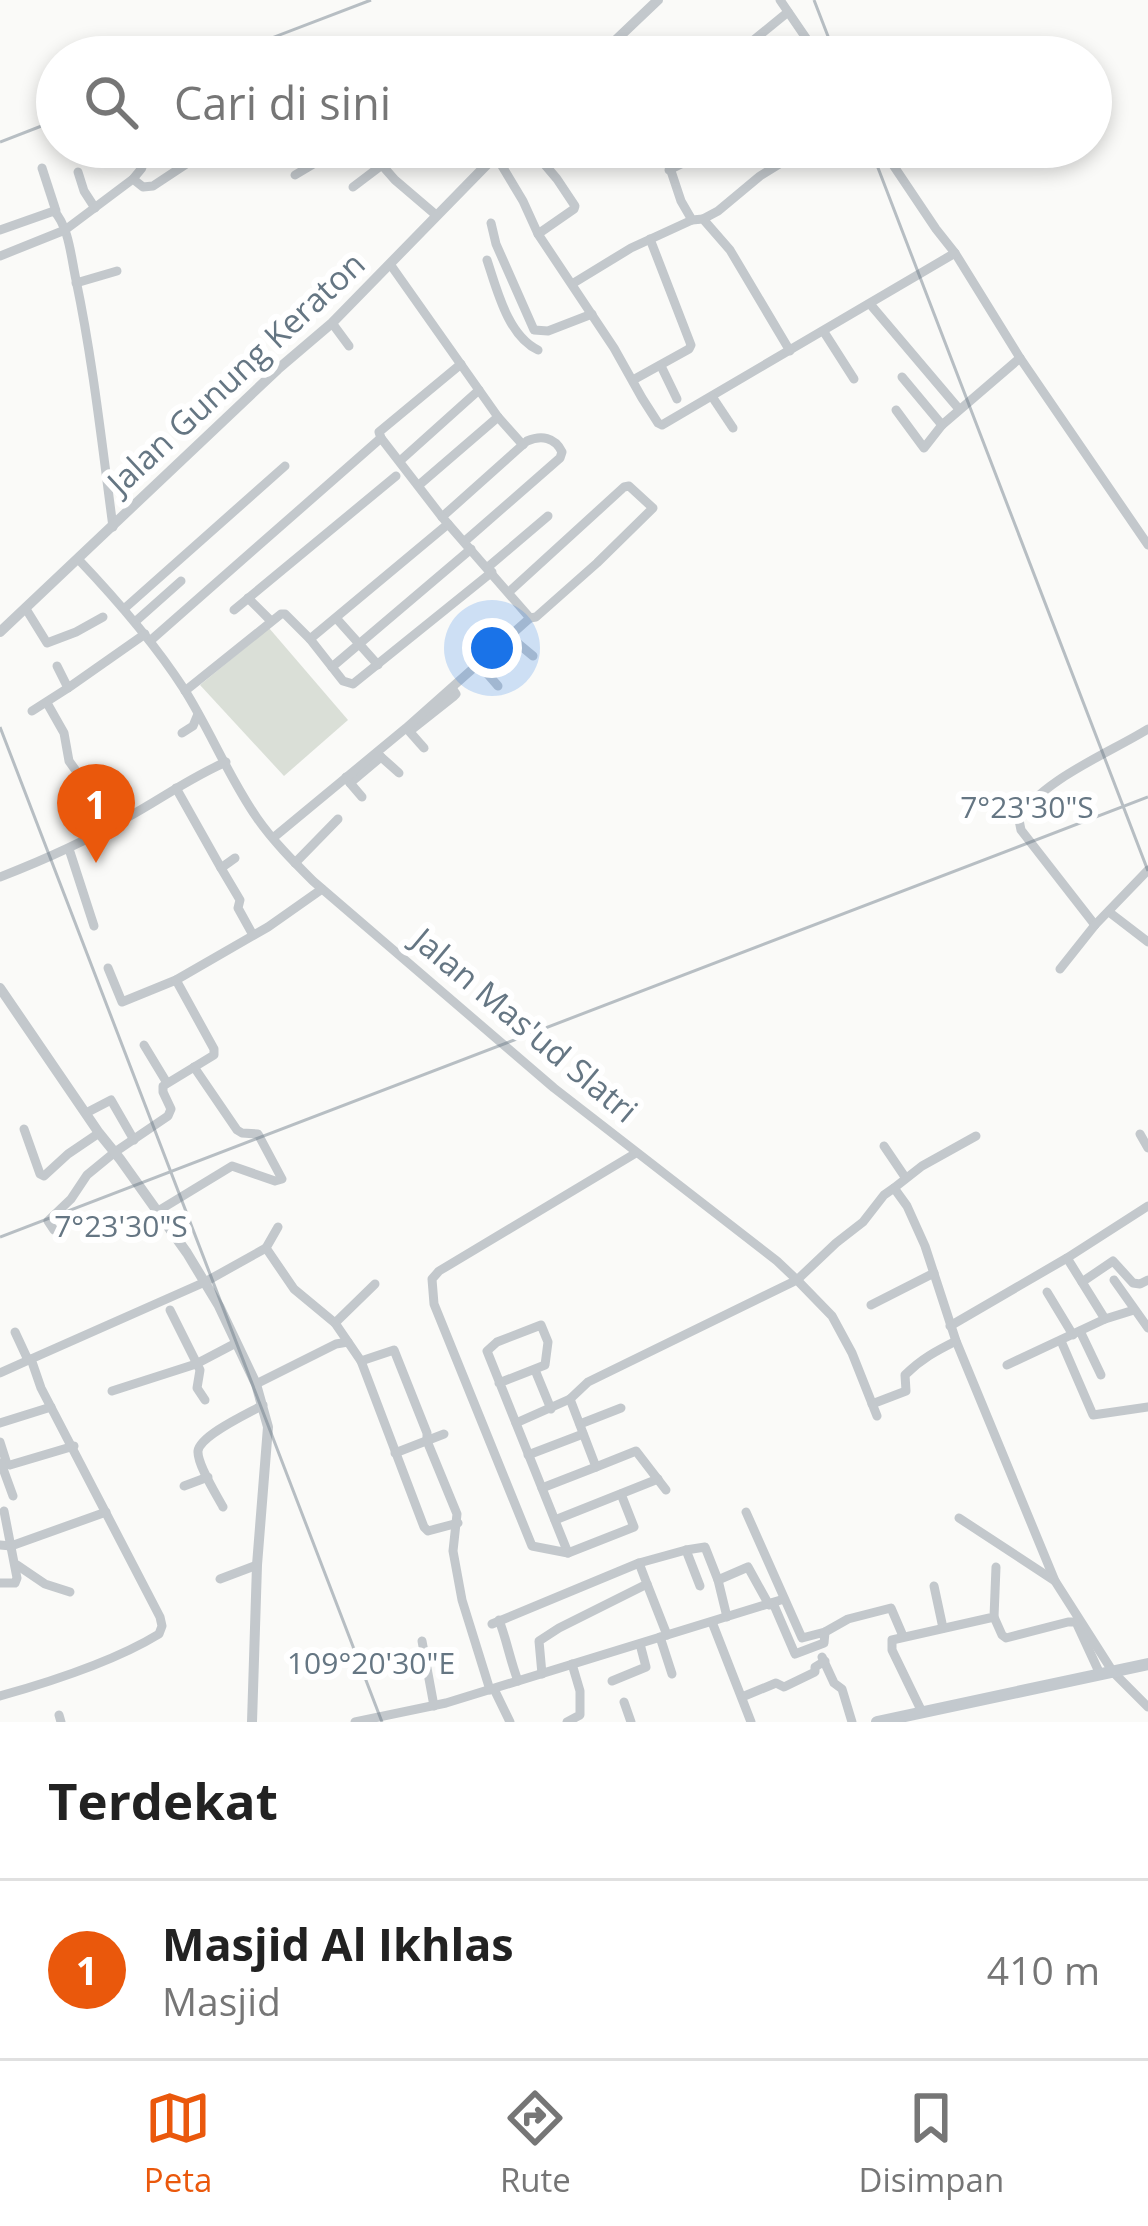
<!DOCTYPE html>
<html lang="id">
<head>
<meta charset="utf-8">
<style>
  :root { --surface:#fff; --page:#f6f6f6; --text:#222; --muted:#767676; --line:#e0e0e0; --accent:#ea580c }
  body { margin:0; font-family:"Open Sans",sans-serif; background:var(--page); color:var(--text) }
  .you { position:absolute; left:492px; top:648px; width:42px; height:42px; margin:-30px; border:9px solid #fff; border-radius:50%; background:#1a73e8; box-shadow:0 0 0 18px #1a73e833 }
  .badge { display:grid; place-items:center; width:78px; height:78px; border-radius:50%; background:var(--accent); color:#fff; font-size:39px; font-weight:700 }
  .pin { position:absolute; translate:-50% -99px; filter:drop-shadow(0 3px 6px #0008) }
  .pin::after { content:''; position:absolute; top:63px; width:42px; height:36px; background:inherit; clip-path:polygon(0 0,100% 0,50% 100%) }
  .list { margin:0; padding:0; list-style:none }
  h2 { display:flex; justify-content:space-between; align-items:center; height:156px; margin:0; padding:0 48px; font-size:51px }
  h2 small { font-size:39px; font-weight:400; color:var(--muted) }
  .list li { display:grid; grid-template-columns:78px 1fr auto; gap:36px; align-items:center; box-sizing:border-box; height:180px; padding:0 48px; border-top:3px solid var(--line) }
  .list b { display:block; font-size:45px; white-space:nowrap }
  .list p { margin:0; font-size:39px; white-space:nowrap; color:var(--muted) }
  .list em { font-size:39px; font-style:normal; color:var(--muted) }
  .icon { flex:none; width:66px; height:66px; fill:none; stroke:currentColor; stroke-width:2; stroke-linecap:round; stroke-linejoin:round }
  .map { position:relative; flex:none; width:1148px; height:1722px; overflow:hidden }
  .search { position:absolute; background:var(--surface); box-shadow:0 6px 18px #0003; left:36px; right:36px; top:36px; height:132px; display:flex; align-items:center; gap:30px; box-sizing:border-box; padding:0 42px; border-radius:66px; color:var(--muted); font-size:45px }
  .sheet { height:336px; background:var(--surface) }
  nav { display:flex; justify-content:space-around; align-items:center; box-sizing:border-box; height:168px; border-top:3px solid var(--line); background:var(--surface); font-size:33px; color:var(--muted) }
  nav a { display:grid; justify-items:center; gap:6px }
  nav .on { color:var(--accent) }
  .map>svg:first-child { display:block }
</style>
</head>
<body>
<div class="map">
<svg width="1148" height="1722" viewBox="0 0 1148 1722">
  <rect width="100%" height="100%" fill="#fafaf8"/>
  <path fill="#dadfd7" d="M269 628 348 720 284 776 200 685Z"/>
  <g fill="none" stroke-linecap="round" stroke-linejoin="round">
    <g stroke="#c3c8cc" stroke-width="9">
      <path d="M780 0 819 57"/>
      <path d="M733 57 788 12"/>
      <path d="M130 147 142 168 133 179"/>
      <path d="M250 147 252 151"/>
      <path d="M366 147 395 180 436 215"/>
      <path d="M530 147 557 179 575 206 574 209 538 234"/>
      <path d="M663 147 681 201 692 220 703 219 730 250 790 351"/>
      <path d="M881 147 936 229 955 253 1020 358 1148 545"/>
      <path d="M496 156 523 201 538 234 614 348 642 398 658 423 662 425 955 253"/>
      <path d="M85 157 102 147"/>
      <path d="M42 168 56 211"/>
      <path d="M669 170 691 159 725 160 746 147"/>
      <path d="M78 172 84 191 95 208"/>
      <path d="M295 175 342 147"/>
      <path d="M353 187 382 165"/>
      <path d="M703 219 718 211 760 176 807 147"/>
      <path d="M491 223 496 244 534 330 548 331 592 314"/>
      <path d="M0 230 54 211C69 227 71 257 76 280 93 361 102 445 113 527"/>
      <path d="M0 256 65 230 133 179 143 187 153 186 212 147"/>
      <path d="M487 260C497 290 508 336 538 350"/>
      <path d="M390 264 498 417 523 445"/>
      <path d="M76 283 117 271"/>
      <path d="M572 284 631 248 692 220"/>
      <path d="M870 304 959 409"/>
      <path d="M332 323 349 346"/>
      <path d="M824 332 854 379"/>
      <path d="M661 366 677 399"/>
      <path d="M902 377 942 425 1020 358"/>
      <path d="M633 380 689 349 691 345 650 239"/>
      <path d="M713 398 733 428"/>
      <path d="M896 410 924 448 942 425"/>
      <path d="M381 438 379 432 461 364"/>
      <path d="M401 460 479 390"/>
      <path d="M419 485 498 417"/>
      <path d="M442 517 527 441C541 435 555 437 562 452L560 458 465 541"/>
      <path d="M78 559C117 600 153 641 184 689 210 730 229 778 257 818 273 841 293 861 313 881L554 1088 777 1261 797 1280 836 1243 863 1222 884 1195 894 1188 907 1206 925 1246 956 1341 1055 1581 1113 1672 1148 1707"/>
      <path d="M488 567 548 516"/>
      <path d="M248 598 270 620"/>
      <path d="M125 608 285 466"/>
      <path d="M26 609 47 643 76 632 103 617"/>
      <path d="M234 610 396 476"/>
      <path d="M336 618 378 665"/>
      <path d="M136 621 181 581"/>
      <path d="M310 639 448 524"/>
      <path d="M150 641 381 438 442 517 530 618 536 617 597 563 653 508 629 486 624 487 509 592"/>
      <path d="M515 641 533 656"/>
      <path d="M479 664 498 686"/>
      <path d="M488 665 513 643 515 641 510 637"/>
      <path d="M57 666 68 688 145 634"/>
      <path d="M332 667 471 549"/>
      <path d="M185 691 281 614H285L310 639 343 681 353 684 492 572"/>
      <path d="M47 703 64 733 69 761 82 779 107 829"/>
      <path d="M32 711 68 688"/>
      <path d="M409 731 424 748"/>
      <path d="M410 731 453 697 456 694 452 688"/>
      <path d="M182 733 193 726 198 714"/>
      <path d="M380 756 399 773"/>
      <path d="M346 777 350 783 381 757"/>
      <path d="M350 783 362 797"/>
      <path d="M176 788 221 868"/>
      <path d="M273 838 406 728 530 618"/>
      <path d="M69 849 94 926"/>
      <path d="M235 858 221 868 240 900 238 908 253 935"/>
      <path d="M295 863 338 819"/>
      <path d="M0 877C44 860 86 841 128 817 161 799 191 777 226 762"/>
      <path d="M1109 912 1148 942"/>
      <path d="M1095 925 1021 830 1019 820C1037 782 1111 752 1148 729"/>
      <path d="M108 968 122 1002 176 980"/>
      <path d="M1060 969 1095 925 1148 870"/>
      <path d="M144 1045 167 1083"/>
      <path d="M86 1113 111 1100 134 1140"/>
      <path d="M24 1129 40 1174 44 1176 68 1154 99 1133"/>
      <path d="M1140 1134 1148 1148"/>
      <path d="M884 1146 905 1177"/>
      <path d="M894 1188 922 1166 976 1136"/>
      <path d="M158 1211 232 1166 275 1181 282 1179 258 1134 242 1133 237 1130 194 1067"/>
      <path d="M278 1227 266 1248 294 1289 335 1323 348 1342"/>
      <path d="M54 1230 48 1221 71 1199 87 1175 115 1152 168 1116 171 1109 163 1092V1086L214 1055V1049L176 980 268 927 322 889"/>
      <path d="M1114 1280 1148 1328"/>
      <path d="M1082 1282 1113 1261 1133 1283 1140 1284 1148 1280"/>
      <path d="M1047 1292 1073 1335"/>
      <path d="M871 1305 934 1273"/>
      <path d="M170 1310 200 1370 197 1388 205 1400"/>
      <path d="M1105 1319 1134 1310"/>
      <path d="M335 1323 375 1284"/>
      <path d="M950 1326 1067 1258 1148 1206"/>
      <path d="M1080 1331 1101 1375"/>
      <path d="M15 1332 28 1360"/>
      <path d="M1061 1341 1093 1415 1148 1407"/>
      <path d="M361 1361 394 1350 427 1433V1441L457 1514 453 1551 462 1600 490 1690"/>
      <path d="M1007 1365 1105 1319 1067 1258"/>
      <path d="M535 1370 551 1409"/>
      <path d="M0 1373 31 1359"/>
      <path d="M499 1383 545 1365 548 1342 541 1325 497 1342 487 1351 568 1553"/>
      <path d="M256 1384 336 1344 348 1342 361 1361 424 1527 428 1531 458 1523"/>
      <path d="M112 1391 196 1364 236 1343"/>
      <path d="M570 1399 596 1467 636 1451 666 1490"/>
      <path d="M872 1404 906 1391 905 1375C921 1359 936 1351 956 1341"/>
      <path d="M0 1423 51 1407"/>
      <path d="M516 1423 570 1399 588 1382 797 1280 832 1316 852 1353 877 1416"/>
      <path d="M580 1424 621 1408"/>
      <path d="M0 1442 7 1464 10 1465 74 1446"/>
      <path d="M395 1453 444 1434"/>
      <path d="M528 1455 583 1434"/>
      <path d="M1 1463 13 1496"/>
      <path d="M184 1486 208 1477"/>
      <path d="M542 1488 596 1467"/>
      <path d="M621 1494 634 1527 568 1553 532 1546 434 1304 432 1279 439 1271 636 1153"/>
      <path d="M223 1507C216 1494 197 1464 198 1451 200 1435 249 1413 263 1405"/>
      <path d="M746 1512 802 1638 825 1632 848 1619 891 1608 903 1636"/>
      <path d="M959 1518 1055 1581"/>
      <path d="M555 1520 658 1479"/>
      <path d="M0 1545 11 1546 106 1512"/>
      <path d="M686 1550 700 1586"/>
      <path d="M17 1565 45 1584 70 1592"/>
      <path d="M220 1579 257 1565"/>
      <path d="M718 1580 748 1567 769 1605"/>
      <path d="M0 1583H15L17 1578 4 1511"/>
      <path d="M647 1584 667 1635"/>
      <path d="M934 1586 943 1628"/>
      <path d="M773 1603 795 1654 824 1643 825 1632"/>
      <path d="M994 1617 1002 1635 1006 1638 1068 1622H1076L1100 1674"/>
      <path d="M499 1620C507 1641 510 1660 518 1681"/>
      <path d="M712 1622 751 1722"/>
      <path d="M492 1624 639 1563 686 1550 705 1547 718 1580 727 1617"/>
      <path d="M660 1637 672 1674"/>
      <path d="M422 1641 434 1706"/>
      <path d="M822 1657 834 1683 842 1689 852 1722"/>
      <path d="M542 1674 539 1641 559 1628 647 1584 639 1563"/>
      <path d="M612 1681 646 1667 640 1644"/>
      <path d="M494 1689 510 1722"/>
      <path d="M0 1696C50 1682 115 1661 159 1634L162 1626 160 1617 41 1388 31 1359 205 1282 266 1248"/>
      <path d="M742 1697 776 1683 784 1687 815 1672V1667L825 1661"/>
      <path d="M624 1702 631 1722"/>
      <path d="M922 1712 892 1650V1640L994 1617 996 1567"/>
      <path d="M59 1715 61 1722"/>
      <path d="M355 1722 446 1703 784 1599"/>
      <path d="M567 1722 580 1715V1691L572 1664"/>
    </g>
    <g stroke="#c3c8cc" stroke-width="10">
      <path d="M598 57 658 0"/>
      <path d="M0 632 278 369 332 323 504 147"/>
      <path d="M0 988 99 1133 120 1159 187 1253 219 1306 256 1384 268 1427 257 1565 252 1722"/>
    </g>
    <path stroke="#c3c9ce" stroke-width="12" d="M877 1722 1148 1664"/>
  </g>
  <path fill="none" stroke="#657683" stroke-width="3" stroke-opacity="0.45" d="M814 0 836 57M222 57 371 0M0 142 57 120M870 147 1148 871M0 727 382 1722M0 1237 1148 797"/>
  <g text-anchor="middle" stroke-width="12" stroke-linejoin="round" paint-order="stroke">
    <g font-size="33" fill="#657683" stroke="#fff">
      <text transform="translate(236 373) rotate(-43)" y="12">Jalan Gunung Keraton</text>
      <text transform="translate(525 1025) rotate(40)" y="12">Jalan Mas'ud Slatri</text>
    </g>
  </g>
  <g font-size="30" text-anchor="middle" fill="#657683" stroke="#fff" stroke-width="12" stroke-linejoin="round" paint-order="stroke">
    <text x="1027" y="818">7°23'30"S</text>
    <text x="121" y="1237">7°23'30"S</text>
    <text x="371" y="1674">109°20'30"E</text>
  </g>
</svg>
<div class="you"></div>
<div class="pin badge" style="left:96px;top:863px">1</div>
<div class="search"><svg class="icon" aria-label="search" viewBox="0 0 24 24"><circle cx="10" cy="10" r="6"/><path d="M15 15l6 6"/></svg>Cari di sini</div>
</div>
<section class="sheet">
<h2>Terdekat<small></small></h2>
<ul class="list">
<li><span class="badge">1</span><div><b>Masjid Al Ikhlas</b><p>Masjid</p></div><em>410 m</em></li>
</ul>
</section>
<nav>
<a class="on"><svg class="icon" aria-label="map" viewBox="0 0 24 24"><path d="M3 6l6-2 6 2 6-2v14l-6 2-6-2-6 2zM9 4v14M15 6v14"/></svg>Peta</a>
<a><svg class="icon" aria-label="directions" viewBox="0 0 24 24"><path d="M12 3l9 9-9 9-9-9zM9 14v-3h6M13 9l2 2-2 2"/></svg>Rute</a>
<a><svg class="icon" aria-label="saved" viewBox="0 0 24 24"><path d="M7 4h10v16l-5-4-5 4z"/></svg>Disimpan</a>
</nav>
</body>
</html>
